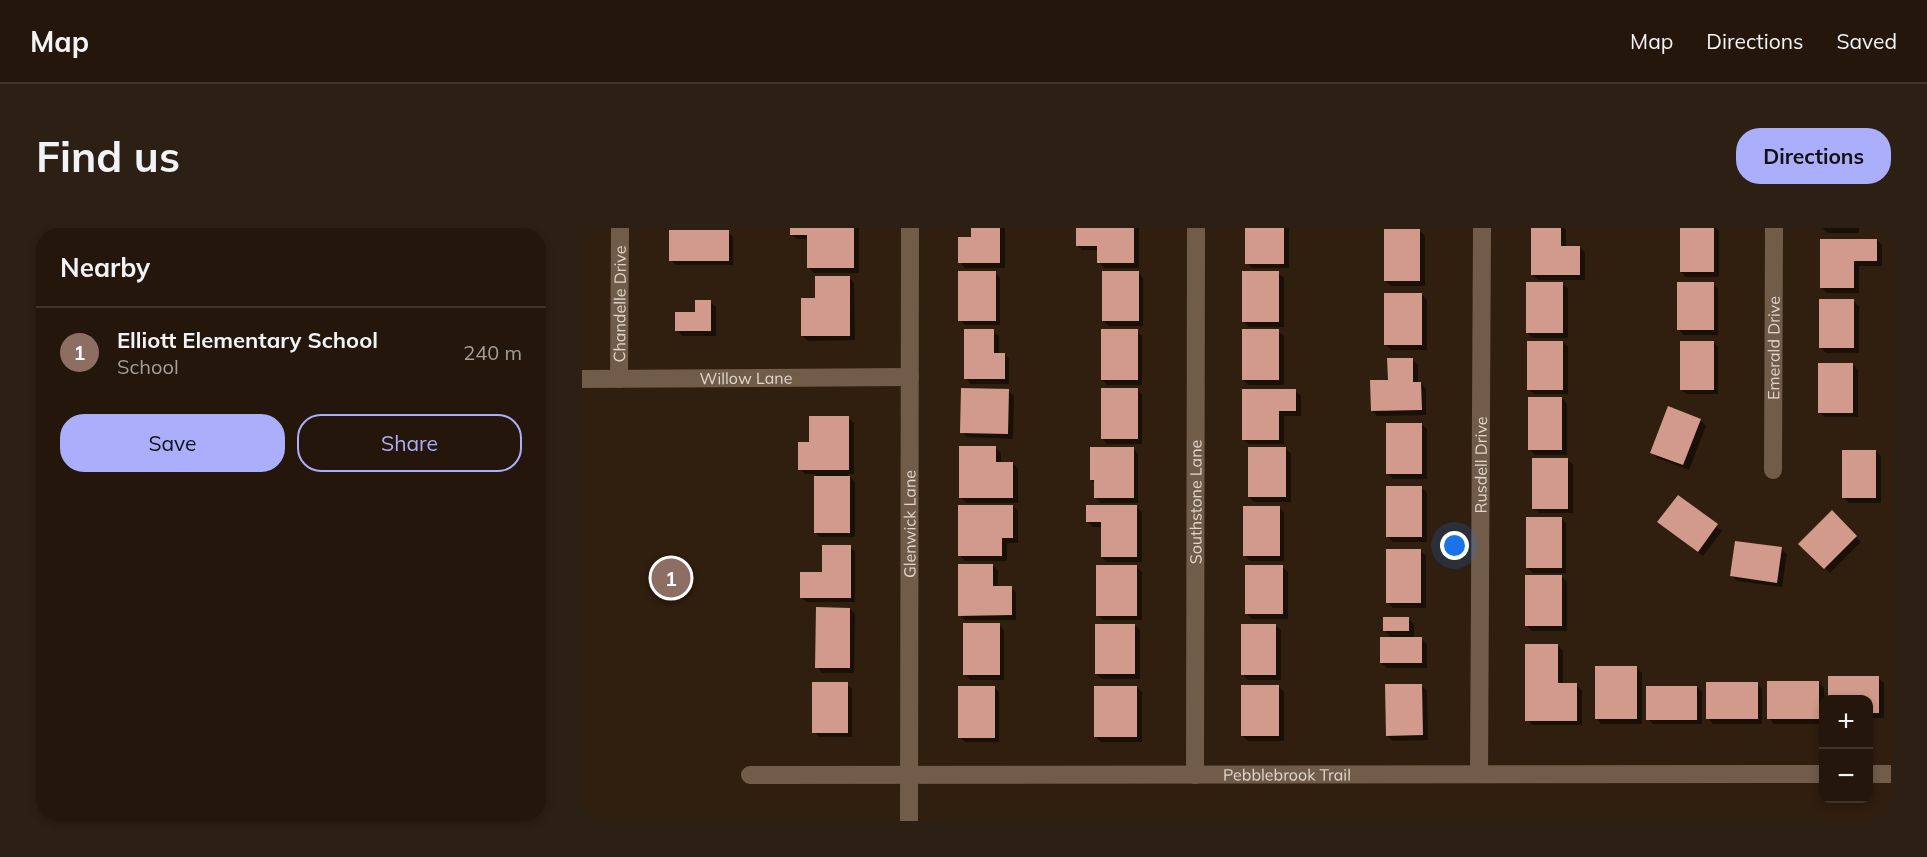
<!DOCTYPE html>
<html lang="en">
<head>
<meta charset="utf-8">
<style>
  :root { --surface:#24160a; --page:#2c1f13; --text:#f1f3f6; --muted:#a39f9c; --line:#41352b; --accent:#abaffb }
  body { margin:0; font-family:Mulish,sans-serif; background:var(--page); color:var(--text) }
  .controls { position:absolute; right:18px; bottom:18px; display:grid; overflow:hidden; border-radius:12px; box-shadow:0 3px 9px #0003 }
  .controls button { width:54px; height:54px; display:grid; place-items:center; padding:0; border:0; border-bottom:2px solid var(--line); background:var(--surface); color:var(--text); font:30px sans-serif }
  .you { position:absolute; left:873px; top:318px; width:21px; height:21px; margin:-15px; border:4px solid #fff; border-radius:50%; background:#1a73e8; box-shadow:0 0 0 9px #1a73e833 }
  .badge { display:grid; place-items:center; width:39px; height:39px; border-radius:50%; background:var(--accent); color:#fff; font-size:20px; font-weight:700 }
  .pin { position:absolute; translate:-50% -50%; border:3px solid #fff; box-shadow:0 2px 6px #0006 }
  .list { margin:0; padding:0; list-style:none }
  h2 { display:flex; justify-content:space-between; align-items:center; height:78px; margin:0; padding:0 24px; font-size:26px }
  h2 small { font-size:20px; font-weight:400; color:var(--muted) }
  .list li { display:grid; grid-template-columns:39px 1fr auto; gap:18px; align-items:center; box-sizing:border-box; height:90px; padding:0 24px; border-top:2px solid var(--line) }
  .list b { display:block; font-size:22px; white-space:nowrap }
  .list p { margin:0; font-size:20px; white-space:nowrap; color:var(--muted) }
  .list em { font-size:20px; font-style:normal; color:var(--muted) }
  .actions { display:flex; gap:12px; padding:18px 24px }
  .actions a { flex:1; padding:14px 0; border:2px solid var(--accent); border-radius:24px; text-align:center; font-size:21px; color:var(--accent) }
  .actions .main { background:var(--accent); color:#111 }
  .map { position:relative; flex:none; width:1309px; height:593px; overflow:hidden; border-radius:24px }
  header { display:flex; align-items:center; gap:36px; box-sizing:border-box; height:84px; padding:0 30px; background:var(--surface); border-bottom:2px solid var(--line) }
  header strong { font-size:28px }
  nav { display:flex; gap:33px; margin-inline-start:auto; font-size:21px }
  .intro { display:flex; align-items:center; justify-content:space-between; box-sizing:border-box; height:144px; padding:0 36px }
  h1 { margin:0; font-size:42px }
  .button { padding:15px 27px; border-radius:24px; background:var(--accent); color:#111; font-size:21px; font-weight:700 }
  main { display:flex; gap:36px; padding:0 36px }
  aside { flex:1; background:var(--surface); border-radius:24px; box-shadow:0 3px 9px #0003 }
  .map>svg:first-child { display:block }
</style>
</head>
<body>
<header>
<strong>Map</strong>
<nav><a>Map</a><a>Directions</a><a>Saved</a></nav>
</header>
<div class="intro"><h1>Find us</h1><a class="button">Directions</a></div>
<main>
<aside>
<h2>Nearby<small></small></h2>
<ul class="list">
<li><span class="badge" style="background:#8d6e63">1</span><div><b>Elliott Elementary School</b><p>School</p></div><em>240 m</em></li>
</ul>
<div class="actions"><a class="main">Save</a><a>Share</a></div>
</aside>
<div class="map">
<svg width="1309" height="593" viewBox="0 0 1309 593">
  <rect width="100%" height="100%" fill="#301e0e"/>
  <g fill="#0007">
    <path d="M209 0H277V45H232L227 40V11H215L209 6Z"/>
    <path d="M390 0H423V40H383L378 34 390 11Z"/>
    <path d="M495 0H557V40H522L517 34V22H500L495 17Z"/>
    <path d="M665 0H707V40H670L665 35Z"/>
    <path d="M950 0H982L984 2V19H998L1003 25V52H956L950 46Z"/>
    <path d="M1099 0H1134L1137 3V49H1104L1099 44Z"/>
    <path d="M1240 0H1277V5H1246Z"/>
    <path d="M838 3 843 8V58H809L803 53Z"/>
    <path d="M146 4 151 9V37H94L89 32Z"/>
    <path d="M1295 12 1300 17V38H1277V65H1245L1240 59Z"/>
    <path d="M413 44 418 50V97H383L378 92Z"/>
    <path d="M556 44 561 50V98H527L522 93Z"/>
    <path d="M696 45 702 50V99H667L661 93Z"/>
    <path d="M267 49 272 55 273 112 226 113 221 108 235 71Z"/>
    <path d="M981 56 986 61V110H951L945 105Z"/>
    <path d="M1131 56 1136 61V107H1102L1097 101Z"/>
    <path d="M839 66 845 72V122H809L803 116Z"/>
    <path d="M1271 73 1277 78V125H1244L1239 120Z"/>
    <path d="M128 74 134 79V108H100L95 102Z"/>
    <path d="M411 103 417 108V126H422L427 131V156H389L384 150Z"/>
    <path d="M555 103 560 108V157H525L520 152Z"/>
    <path d="M696 103 702 108V157H667L661 152Z"/>
    <path d="M981 114 986 119V166H952L946 161Z"/>
    <path d="M1131 114 1136 119V166H1104L1099 161Z"/>
    <path d="M830 132 836 137V155H839L844 161V187L795 188 790 182 807 154Z"/>
    <path d="M1271 137 1276 142V189H1243L1237 184Z"/>
    <path d="M555 161 560 166V216H525L520 210Z"/>
    <path d="M426 163 432 168 431 211 385 209 380 204Z"/>
    <path d="M713 163 719 168V188H702V216H667L661 211Z"/>
    <path d="M980 170 985 176V227H953L948 222Z"/>
    <path d="M266 190 272 195V246H265L273 254V309H238L233 304V246H223L218 241 228 215Z"/>
    <path d="M1118 192 1124 198 1107 242 1075 230 1070 225Z"/>
    <path d="M839 196 845 201V251H811L805 245Z"/>
    <path d="M414 220 419 225V235H431L436 241V275H384L379 269Z"/>
    <path d="M551 221 556 226V275H519L513 269V256L510 252Z"/>
    <path d="M704 221 709 226V274H672L667 269Z"/>
    <path d="M1293 223 1299 228V275H1267L1261 269Z"/>
    <path d="M986 232 991 237V285H957L951 280Z"/>
    <path d="M839 259 845 265V314H811L806 309Z"/>
    <path d="M1096 269 1140 303 1121 328 1077 294Z"/>
    <path d="M431 278 436 283V315H425V333H383L378 327Z"/>
    <path d="M554 279 560 284V334H525L520 329V299H511L506 294Z"/>
    <path d="M697 279 702 285V333H668L662 327Z"/>
    <path d="M1250 284 1279 314 1248 345 1218 316Z"/>
    <path d="M979 290 984 295V345H951L945 339Z"/>
    <path d="M268 319 273 324V374H225L219 369Z"/>
    <path d="M1199 321 1205 326 1200 359 1155 353 1149 347Z"/>
    <path d="M839 323 844 328V380H811L805 374Z"/>
    <path d="M410 337 416 342V359H429L434 365V392H383L378 387Z"/>
    <path d="M554 339 560 344V392H521L515 387Z"/>
    <path d="M700 339 706 344V391H670L665 386Z"/>
    <path d="M980 349 985 354V403H950L945 398Z"/>
    <path d="M268 381 273 386 272 445H240L235 439Z"/>
    <path d="M826 391 832 396V411H839L845 416V440H805L799 435 811 411 803 403Z"/>
    <path d="M417 396 422 402V452H388L383 446Z"/>
    <path d="M553 397 558 402V451H520L514 446Z"/>
    <path d="M693 397 699 402V452H666L661 446Z"/>
    <path d="M976 418 981 423V457H994L1000 462V497H950L945 492Z"/>
    <path d="M1055 440 1060 445V496H1019L1014 490Z"/>
    <path d="M1296 450 1302 455V490H1286V472Z"/>
    <path d="M1237 455 1242 460V496H1192L1187 490Z"/>
    <path d="M265 456 270 461V509H237L232 504Z"/>
    <path d="M1175 456 1180 461V496H1131L1126 490Z"/>
    <path d="M696 458 702 464V513H666L661 508Z"/>
    <path d="M840 458 845 463 846 512 811 513 805 508Z"/>
    <path d="M412 459 417 464V514H383L378 509Z"/>
    <path d="M554 459 560 464V514H519L513 508Z"/>
    <path d="M1115 459 1120 464V496H1071L1066 491Z"/>
  </g>
  <g fill="#d19a8d">
    <path d="M208 0H272V40H225V7H208Z"/>
    <path d="M389 0H418V35H376V9H389Z"/>
    <path d="M494 0H552V35H515V18H494Z"/>
    <rect x="663" y="0" width="39" height="36"/>
    <path d="M949 0H979V18H998V47H949Z"/>
    <rect x="1098" y="0" width="34" height="44"/>
    <rect x="802" y="1" width="36" height="52"/>
    <rect x="87" y="2" width="60" height="31"/>
    <path d="M1238 11H1295V33H1272V60H1238Z"/>
    <rect x="376" y="43" width="38" height="50"/>
    <rect x="520" y="43" width="37" height="50"/>
    <rect x="660" y="43" width="37" height="51"/>
    <path d="M233 48H268V108H219V70H233Z"/>
    <rect x="944" y="54" width="37" height="51"/>
    <rect x="1095" y="54" width="37" height="48"/>
    <rect x="802" y="65" width="38" height="52"/>
    <rect x="1237" y="71" width="35" height="49"/>
    <path d="M113 72H129V103H93V84H113Z"/>
    <path d="M382 101H412V125H423V151H382Z"/>
    <rect x="519" y="101" width="37" height="51"/>
    <rect x="660" y="101" width="37" height="51"/>
    <rect x="945" y="113" width="36" height="49"/>
    <rect x="1098" y="113" width="34" height="49"/>
    <path d="M805 130H831V154H839L840 182 789 183 788 152H806Z"/>
    <rect x="1236" y="135" width="35" height="50"/>
    <path d="M379 160 427 161 426 206 378 205Z"/>
    <rect x="519" y="160" width="37" height="51"/>
    <path d="M660 161H714V183H697V212H660Z"/>
    <rect x="946" y="169" width="34" height="53"/>
    <path d="M1086 178 1119 191 1101 237 1068 225Z"/>
    <path d="M227 188H267V242H216V214H227Z"/>
    <rect x="804" y="195" width="36" height="51"/>
    <path d="M377 218H414V234H431V270H377Z"/>
    <path d="M508 219H552V270H512V252H508Z"/>
    <rect x="666" y="219" width="38" height="50"/>
    <rect x="1260" y="222" width="34" height="48"/>
    <rect x="950" y="230" width="36" height="51"/>
    <rect x="232" y="248" width="36" height="57"/>
    <rect x="804" y="258" width="36" height="51"/>
    <path d="M1096 267 1136 296 1116 324 1075 294Z"/>
    <path d="M376 277H431V310H420V328H376Z"/>
    <path d="M504 277H555V329H519V294H504Z"/>
    <rect x="661" y="278" width="37" height="50"/>
    <path d="M1250 282 1275 308 1242 341 1216 316Z"/>
    <rect x="944" y="289" width="36" height="51"/>
    <path d="M1153 313 1200 319 1195 355 1148 348Z"/>
    <path d="M240 317H269V370H218V344H240Z"/>
    <rect x="804" y="321" width="35" height="54"/>
    <path d="M376 336H411V358H430V387L376 388Z"/>
    <rect x="514" y="337" width="41" height="51"/>
    <rect x="663" y="337" width="38" height="49"/>
    <rect x="943" y="347" width="37" height="51"/>
    <path d="M234 379 268 380V440H233Z"/>
    <rect x="801" y="389" width="26" height="14"/>
    <rect x="381" y="395" width="37" height="52"/>
    <rect x="513" y="396" width="40" height="50"/>
    <rect x="659" y="396" width="35" height="51"/>
    <rect x="798" y="409" width="42" height="26"/>
    <path d="M943 416H976V455H995V493H943Z"/>
    <rect x="1013" y="438" width="42" height="53"/>
    <path d="M1246 448H1297V485H1286V472H1246Z"/>
    <rect x="1185" y="453" width="52" height="38"/>
    <rect x="230" y="454" width="36" height="51"/>
    <rect x="1124" y="454" width="52" height="37"/>
    <path d="M803 456H840L841 507 804 508Z"/>
    <rect x="659" y="457" width="38" height="51"/>
    <rect x="376" y="458" width="37" height="52"/>
    <rect x="512" y="458" width="43" height="51"/>
    <rect x="1064" y="458" width="51" height="34"/>
  </g>
  <g fill="none" stroke-linecap="round" stroke-linejoin="round">
    <g stroke="#715c4a" stroke-width="18">
      <path id="s1" d="M0 151 328 149"/>
      <path id="s2" d="M37 151 38 0"/>
      <path id="s3" d="M1191 242 1192 0"/>
      <path id="s4" d="M897 546 900 0"/>
      <path d="M1286 546H1309"/>
      <path id="s5" d="M168 547 1242 546"/>
      <path id="s6" d="M613 547 614 0"/>
      <path id="s7" d="M327 593 328 0"/>
    </g>
  </g>
  <g text-anchor="middle" stroke-width="6" stroke-linejoin="round" paint-order="stroke">
    <g font-size="16" fill="#e1d5cb" stroke="#120a04">
      <text dy="6" stroke="none"><textPath href="#s2" startOffset="75">Chandelle Drive</textPath></text>
      <text dy="6" stroke="none"><textPath href="#s3" startOffset="122">Emerald Drive</textPath></text>
      <text dy="6" stroke="none"><textPath href="#s1" startOffset="164">Willow Lane</textPath></text>
      <text dy="6" stroke="none"><textPath href="#s4" startOffset="309">Rusdell Drive</textPath></text>
      <text dy="6" stroke="none"><textPath href="#s6" startOffset="273">Southstone Lane</textPath></text>
      <text dy="6" stroke="none"><textPath href="#s7" startOffset="297">Glenwick Lane</textPath></text>
      <text dy="6" stroke="none"><textPath href="#s5" startOffset="537">Pebblebrook Trail</textPath></text>
    </g>
  </g>
</svg>
<div class="controls">
<button>+</button>
<button>−</button>
</div>
<div class="you"></div>
<div class="pin badge" style="left:89px;top:350px;background:#8d6e63">1</div>
</div>
</main>
</body>
</html>
